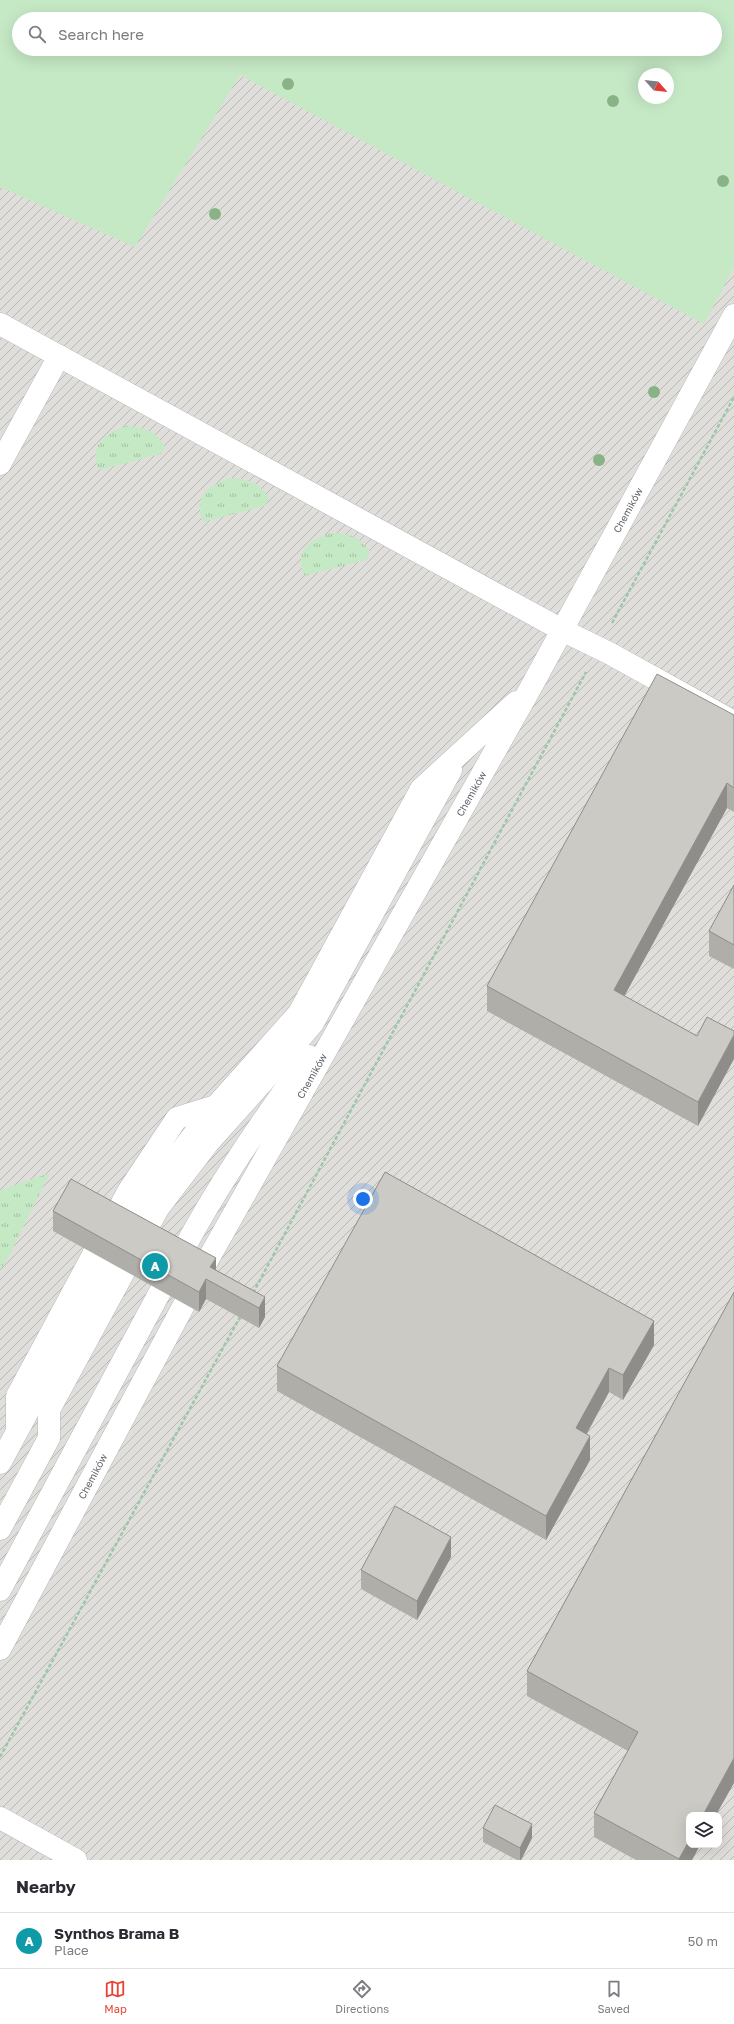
<!DOCTYPE html>
<html lang="en">
<head>
<meta charset="utf-8">
<style>
  :root { --surface:#fff; --page:#f2f2f3; --text:#2b2b33; --muted:#7c7c81; --line:#e1e1e2; --accent:#ea4335 }
  body { margin:0; font-family:"Golos Text",sans-serif; background:var(--page); color:var(--text) }
  .controls { position:absolute; right:12px; bottom:12px; display:grid; overflow:hidden; border-radius:8px; box-shadow:0 4px 16px #0002 }
  .controls button { width:36px; height:36px; display:grid; place-items:center; padding:0; border:0; border-bottom:1px solid var(--line); background:var(--surface); color:var(--text); font:20px sans-serif }
  .compass { position:absolute; left:638px; top:68px; width:36px; height:36px; border-radius:50%; background:var(--surface); box-shadow:0 4px 16px #0002; rotate:117deg }
  .you { position:absolute; left:363px; top:1199px; width:14px; height:14px; margin:-10px; border:3px solid #fff; border-radius:50%; background:#1a73e8; box-shadow:0 0 0 6px #1a73e833 }
  .badge { display:grid; place-items:center; width:26px; height:26px; border-radius:50%; background:var(--accent); color:#fff; font-size:13px; font-weight:700 }
  .pin { position:absolute; translate:-50% -50%; border:2px solid #fff; box-shadow:0 1px 4px #0006 }
  .list { margin:0; padding:0; list-style:none }
  h2 { display:flex; justify-content:space-between; align-items:center; height:52px; margin:0; padding:0 16px; font-size:17px }
  h2 small { font-size:13px; font-weight:400; color:var(--muted) }
  .list li { display:grid; grid-template-columns:26px 1fr auto; gap:12px; align-items:center; box-sizing:border-box; height:56px; padding:0 16px; border-top:1px solid var(--line) }
  .list b { display:block; font-size:15px; white-space:nowrap }
  .list p { margin:0; font-size:13px; white-space:nowrap; color:var(--muted) }
  .list em { font-size:13px; font-style:normal; color:var(--muted) }
  .icon { flex:none; width:22px; height:22px; fill:none; stroke:currentColor; stroke-width:2; stroke-linecap:round; stroke-linejoin:round }
  .map { position:relative; flex:none; width:734px; height:1860px; overflow:hidden }
  .search { position:absolute; background:var(--surface); box-shadow:0 4px 16px #0002; left:12px; right:12px; top:12px; height:44px; display:flex; align-items:center; gap:10px; box-sizing:border-box; padding:0 14px; border-radius:22px; color:var(--muted); font-size:15px }
  .sheet { height:108px; background:var(--surface) }
  nav { display:flex; justify-content:space-around; align-items:center; box-sizing:border-box; height:56px; border-top:1px solid var(--line); background:var(--surface); font-size:11px; color:var(--muted) }
  nav a { display:grid; justify-items:center; gap:2px }
  nav .on { color:var(--accent) }
  .map>svg:first-child { display:block }
</style>
</head>
<body>
<div class="map">
<svg width="734" height="1860" viewBox="0 0 734 1860">
  <defs>
    <pattern id="industrial-furrows" width="10" height="10" patternUnits="userSpaceOnUse"><rect width="10" height="10" fill="#e0deda"/><path d="M-1 1l2-2M0 10L10 0M9 11l2-2" fill="none" stroke="#b9b8b5"/></pattern>
    <pattern id="grass-tufts" width="24" height="20" patternUnits="userSpaceOnUse"><rect width="24" height="20" fill="#c5e8c5"/><path d="M3 7l-1-3M5 7V3M7 7l1-3M15 17l-1-3M17 17v-4M19 17l1-3" fill="none" stroke="#a3c0a4"/></pattern>
  </defs>
  <rect width="100%" height="100%" fill="#f1efe8"/>
  <path fill="url(#industrial-furrows)" fill-rule="evenodd" d="M0 0H734V1860H0ZM19 19H715V49H19ZM644 74H668V98H644ZM689 1815H719V1845H689Z"/>
  <g fill="url(#grass-tufts)">
    <path d="M125 426C144 427 156 431 165 447L161 454 99 470C88 446 104 434 125 426Z"/>
    <path d="M230 478C247 478 261 483 269 499L265 506 203 522C193 497 207 486 230 478Z"/>
    <path d="M331 533C348 533 362 537 370 553L366 560 304 576C294 552 308 540 331 533Z"/>
    <path d="M50 1173 8 1258 0 1270V1190Z"/>
  </g>
  <path fill="#c5e8c5" fill-rule="evenodd" d="M0 0H734V267L704 324 240 75 135 247 0 187ZM19 19H715V49H19ZM644 74H668V98H644Z"/>
  <g fill="none" stroke-linecap="round" stroke-linejoin="round">
    <g stroke="#b5b8bc" stroke-width="23">
      <g id="minor">
        <path d="M0 324 562 630 609 653 734 722"/>
        <path d="M0 464 59 356"/>
        <path d="M112 1221 129 1190 177 1118 216 1106 299 1013 421 789 516 702"/>
        <path d="M126 1229 143 1200 216 1106"/>
        <path d="M142 1237 159 1207 208 1143 260 1085 313 1023 451 770"/>
        <path d="M179 1258C216 1187 262 1121 309 1056"/>
        <path id="s1" d="M202 1270 530 689 734 315"/>
        <path d="M17 1428V1396L94 1253"/>
        <path d="M0 1463 109 1262"/>
        <path d="M0 1529 49 1438V1410L125 1270"/>
        <path d="M0 1590 161 1290"/>
        <path id="s2" d="M0 1649 185 1303"/>
        <path d="M0 1818 76 1860"/>
      </g>
    </g>
    <g stroke="#9cc7a9" stroke-width="2.5" stroke-dasharray="4 2" stroke-linecap="butt">
      <path d="M612 623 734 397"/>
      <path d="M253 1293 586 672"/>
      <path d="M0 1757 241 1315"/>
    </g>
    <use href="#minor" stroke="#fff" stroke-width="22"/>
  </g>
  <g fill="#89b387">
    <circle cx="288" cy="84" r="6"/>
    <circle cx="613" cy="101" r="6"/>
    <circle cx="723" cy="181" r="6"/>
    <circle cx="215" cy="214" r="6"/>
    <circle cx="654" cy="392" r="6"/>
    <circle cx="599" cy="460" r="6"/>
  </g>
  <g fill="#afaea9">
    <path d="M734 715V812L727 808 624 996 697 1036 707 1017 698 1126 487 1011V986Z"/>
    <path d="M734 885V969L709 956V931Z"/>
    <path d="M53 1211 216 1270 265 1297V1317L259 1328 206 1299 199 1312 53 1231Z"/>
    <path d="M734 1292 689 1845H700L692 1860H636L594 1837V1813L628 1751 527 1696V1671Z"/>
    <path d="M654 1345 623 1400 609 1392 587 1434 590 1460 546 1540 277 1391V1366Z"/>
    <path d="M451 1557 417 1620 361 1589V1570Z"/>
    <path d="M483 1828 532 1838 521 1860H517L483 1842Z"/>
  </g>
  <g fill="#8f8d8a">
    <path d="M727 783V808L614 1015V990Z"/>
    <path d="M734 1035V1059L698 1126V1102Z"/>
    <path d="M216 1258V1278L210 1267Z"/>
    <path d="M206 1279V1299L199 1312V1292Z"/>
    <path d="M265 1297V1317L259 1328V1308Z"/>
    <path d="M654 1321V1345L623 1400V1375Z"/>
    <path d="M609 1368V1392L576 1453V1428Z"/>
    <path d="M590 1436V1460L546 1540V1516Z"/>
    <path d="M451 1537V1557L417 1620V1601Z"/>
    <path d="M734 1758V1783L716 1815H703Z"/>
    <path d="M532 1824V1838L521 1860H520V1848Z"/>
    <path d="M689 1841V1845H700L692 1860H679V1859Z"/>
  </g>
  <g fill="#cccac5" stroke="#8f8d8a">
    <path d="M657 674 734 715V788L727 783 614 990 697 1036 707 1017 734 1031V1035L698 1102 487 986Z"/>
    <path d="M734 885V945L709 931Z"/>
    <path d="M385 1172 654 1321 623 1375 609 1368 576 1428 590 1436 546 1516 277 1366Z"/>
    <path d="M71 1179 216 1258 210 1267 265 1297 259 1308 206 1279 199 1292 53 1211Z"/>
    <path d="M734 1292V1758L703 1815H689V1841L679 1859 594 1813 638 1732 527 1671Z"/>
    <path d="M395 1506 451 1537 417 1601 361 1570Z"/>
    <path d="M495 1805 532 1824 520 1848 483 1828Z"/>
  </g>
  <g text-anchor="middle" stroke-width="4" stroke-linejoin="round" paint-order="stroke">
    <g font-size="10" fill="#5f6368" stroke="#fff">
      <text dy="4" stroke="none"><textPath href="#s1" startOffset="871">Chemików</textPath></text>
      <text dy="4" stroke="none"><textPath href="#s1" startOffset="547">Chemików</textPath></text>
      <text dy="4" stroke="none"><textPath href="#s1" startOffset="223">Chemików</textPath></text>
      <text dy="4" stroke="none"><textPath href="#s2" startOffset="196">Chemików</textPath></text>
    </g>
  </g>
</svg>
<div class="controls">
<button><svg class="icon" aria-label="layers" viewBox="0 0 24 24"><path d="M12 4l9 5-9 5-9-5zM3 14l9 5 9-5"/></svg></button>
</div>
<svg class="compass" viewBox="-18 -18 36 36"><path d="M0-13l5 13h-10z" fill="#e53935"/><path d="M0 13l5-13h-10z" fill="#7c7c81"/></svg>
<div class="you"></div>
<div class="pin badge" style="left:155px;top:1266px;background:#0f9aa8">A</div>
<div class="search"><svg class="icon" aria-label="search" viewBox="0 0 24 24"><circle cx="10" cy="10" r="6"/><path d="M15 15l6 6"/></svg>Search here</div>
</div>
<section class="sheet">
<h2>Nearby<small></small></h2>
<ul class="list">
<li><span class="badge" style="background:#0f9aa8">A</span><div><b>Synthos Brama B</b><p>Place</p></div><em>50 m</em></li>
</ul>
</section>
<nav>
<a class="on"><svg class="icon" aria-label="map" viewBox="0 0 24 24"><path d="M3 6l6-2 6 2 6-2v14l-6 2-6-2-6 2zM9 4v14M15 6v14"/></svg>Map</a>
<a><svg class="icon" aria-label="directions" viewBox="0 0 24 24"><path d="M12 3l9 9-9 9-9-9zM9 14v-3h6M13 9l2 2-2 2"/></svg>Directions</a>
<a><svg class="icon" aria-label="saved" viewBox="0 0 24 24"><path d="M7 4h10v16l-5-4-5 4z"/></svg>Saved</a>
</nav>
</body>
</html>
